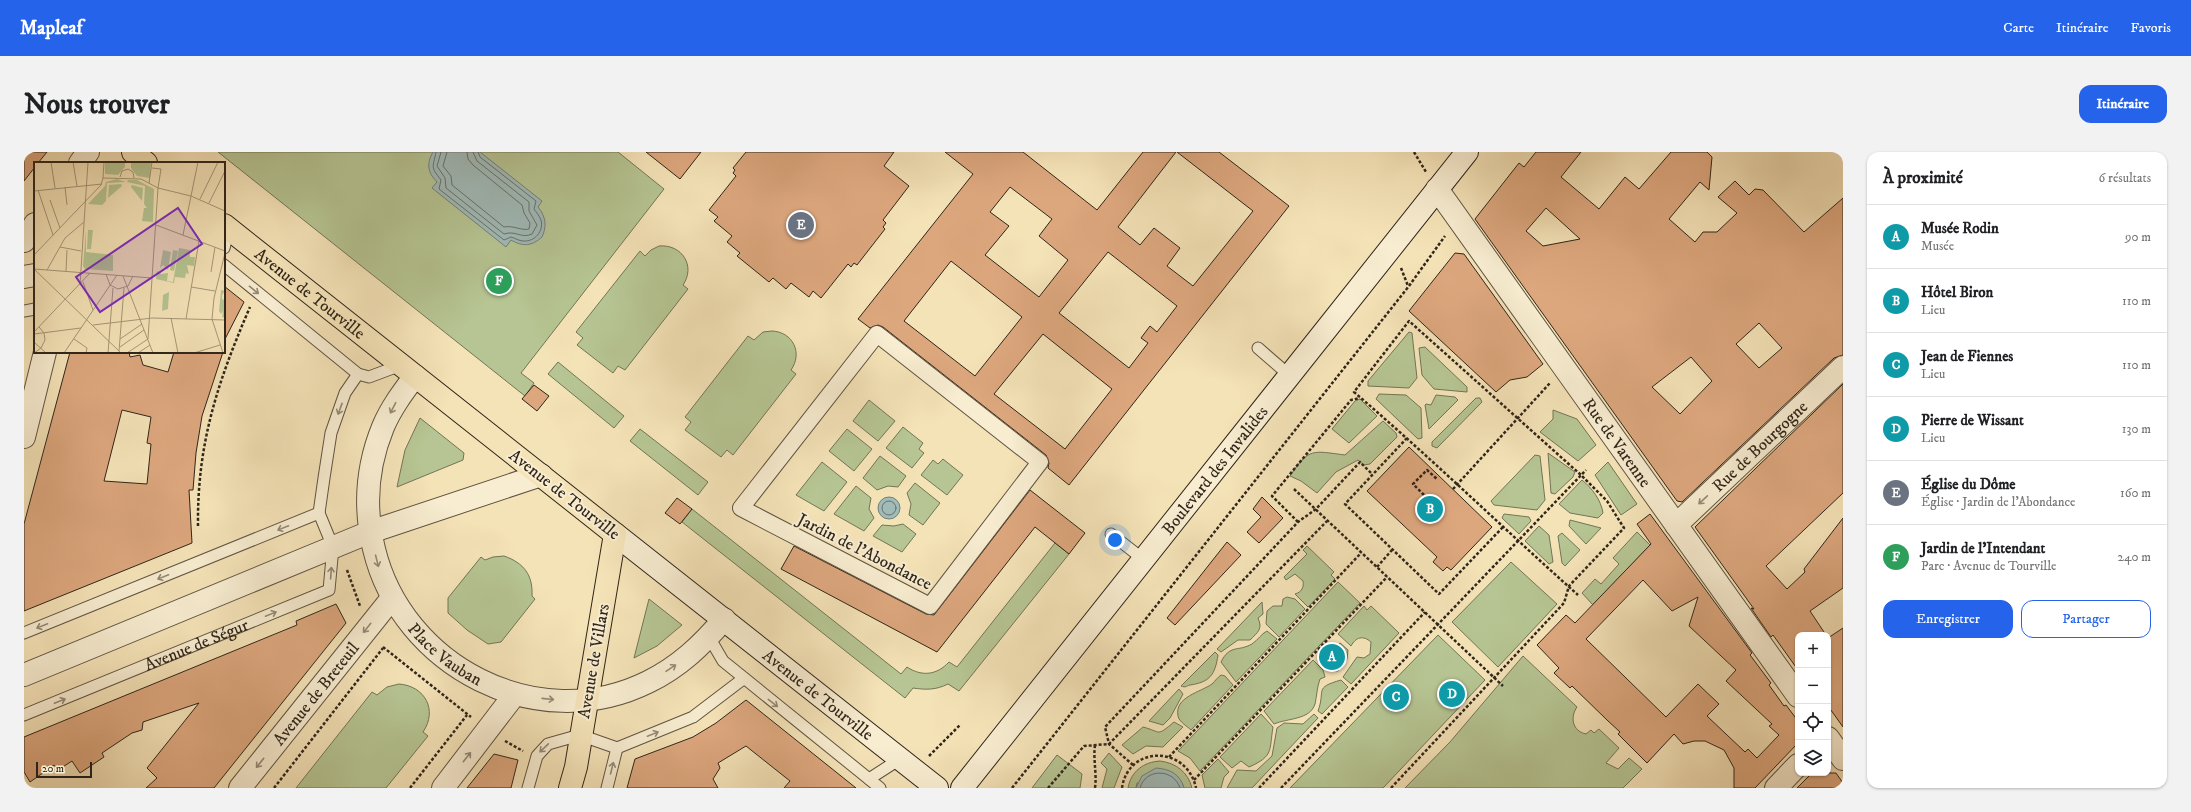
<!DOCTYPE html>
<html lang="fr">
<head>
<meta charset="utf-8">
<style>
  :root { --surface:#fff; --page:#f2f2f2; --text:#202124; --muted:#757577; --line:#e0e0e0; --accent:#2563eb }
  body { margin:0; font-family:"IM FELL DW Pica",serif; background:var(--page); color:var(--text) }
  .controls { position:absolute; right:12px; bottom:12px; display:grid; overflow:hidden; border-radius:8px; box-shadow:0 1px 3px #0004 }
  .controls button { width:36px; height:36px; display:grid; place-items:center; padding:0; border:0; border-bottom:1px solid var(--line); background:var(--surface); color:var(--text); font:20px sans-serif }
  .scale { position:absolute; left:12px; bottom:10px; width:56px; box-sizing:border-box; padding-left:4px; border:2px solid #2f251a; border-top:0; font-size:11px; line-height:14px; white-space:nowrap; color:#2f251a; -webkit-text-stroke:3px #f8edd1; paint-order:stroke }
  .you { position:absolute; left:1091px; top:388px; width:14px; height:14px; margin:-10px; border:3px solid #fff; border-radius:50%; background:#1a73e8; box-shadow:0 0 0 6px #1a73e833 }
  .badge { display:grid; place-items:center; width:26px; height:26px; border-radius:50%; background:var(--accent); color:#fff; font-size:13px; font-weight:700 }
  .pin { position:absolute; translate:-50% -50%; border:2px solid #fff; box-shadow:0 1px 4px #0006 }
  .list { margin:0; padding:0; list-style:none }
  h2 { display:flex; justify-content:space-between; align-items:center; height:52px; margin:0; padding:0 16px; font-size:17px }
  h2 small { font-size:13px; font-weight:400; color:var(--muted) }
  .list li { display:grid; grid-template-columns:26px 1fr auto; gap:12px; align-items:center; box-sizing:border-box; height:64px; padding:0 16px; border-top:1px solid var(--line) }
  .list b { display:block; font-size:15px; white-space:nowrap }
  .list p { margin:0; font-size:13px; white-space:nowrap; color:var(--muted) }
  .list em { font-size:13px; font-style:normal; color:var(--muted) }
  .actions { display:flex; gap:8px; padding:12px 16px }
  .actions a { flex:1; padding:9px 0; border:1px solid var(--accent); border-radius:12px; text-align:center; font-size:14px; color:var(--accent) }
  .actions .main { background:var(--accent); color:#fff }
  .icon { flex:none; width:22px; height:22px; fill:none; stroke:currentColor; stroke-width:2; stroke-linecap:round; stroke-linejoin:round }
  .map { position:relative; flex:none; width:1819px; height:636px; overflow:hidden; border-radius:12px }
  header { display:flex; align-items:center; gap:24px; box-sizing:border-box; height:56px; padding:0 20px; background:var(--accent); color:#fff }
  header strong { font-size:19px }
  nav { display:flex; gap:22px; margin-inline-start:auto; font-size:14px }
  .intro { display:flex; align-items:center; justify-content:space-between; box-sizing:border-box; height:96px; padding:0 24px }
  h1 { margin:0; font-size:28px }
  .button { padding:10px 18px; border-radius:12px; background:var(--accent); color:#fff; font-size:14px; font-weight:700 }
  main { display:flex; gap:24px; padding:0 24px }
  aside { flex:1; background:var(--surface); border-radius:12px; box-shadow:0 1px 3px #0004 }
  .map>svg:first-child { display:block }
</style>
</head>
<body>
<header>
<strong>Mapleaf</strong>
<nav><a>Carte</a><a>Itinéraire</a><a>Favoris</a></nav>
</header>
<div class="intro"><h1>Nous trouver</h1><a class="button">Itinéraire</a></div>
<main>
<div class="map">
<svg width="1819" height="636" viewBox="0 0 1819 636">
  <rect width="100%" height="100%" fill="#f5e3b8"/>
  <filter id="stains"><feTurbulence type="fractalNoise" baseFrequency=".005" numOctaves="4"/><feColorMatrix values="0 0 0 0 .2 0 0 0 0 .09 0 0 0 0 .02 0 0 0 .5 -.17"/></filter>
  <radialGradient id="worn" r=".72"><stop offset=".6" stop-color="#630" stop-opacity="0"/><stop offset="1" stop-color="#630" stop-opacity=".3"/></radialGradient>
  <g fill="#b6c593" stroke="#727556">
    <path d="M194 0H594L640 37 497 221 510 231 501 244Z"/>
    <path d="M635 94C658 92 672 114 659 133L664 137 601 218 594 214 589 221 553 193 559 186 552 180 616 99 621 104 627 98Z"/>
    <path d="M748 179C769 180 779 201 767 218L772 222 709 303 703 298 697 305 661 278 667 270 661 265 724 184 730 188 739 180Z"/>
    <path d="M1385 180 1388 181 1393 226 1385 236 1344 234V229Z"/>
    <path d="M1401 195 1443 235V240L1410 237 1398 223 1395 196Z"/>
    <path d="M534 210 600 264 590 276 524 222Z"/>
    <path d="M1355 242 1382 243 1397 256 1398 286 1394 287 1352 247Z"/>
    <path d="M1412 243 1431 245 1434 248 1405 277 1401 253 1402 252 1407 253Z"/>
    <path d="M1452 246H1456L1458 250 1413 296 1408 294V290Z"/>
    <path d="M1336 247 1353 264 1325 291 1308 277 1331 249Z"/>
    <path d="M845 248 871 269 854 289 829 269Z"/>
    <path d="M1529 258 1553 267 1572 293 1554 309 1516 280 1529 267Z"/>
    <path d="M396 266 440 301 439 308 373 335 381 298Z"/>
    <path d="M1359 269 1372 281 1373 285 1346 312 1340 313 1334 308 1312 320 1293 341 1277 329 1266 324C1285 295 1289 299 1321 303Z"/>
    <path d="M879 275 899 291 895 297 900 301 888 316 862 296Z"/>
    <path d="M616 277 684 330 674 343 606 289Z"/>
    <path d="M823 277 848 297 830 319 805 299Z"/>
    <path d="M1524 301 1551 320 1549 325 1531 342 1527 341Z"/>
    <path d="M1511 303 1516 304 1521 348 1513 358 1470 353 1467 349Z"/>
    <path d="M856 304 882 324 874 335 864 334 853 338 839 326Z"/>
    <path d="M919 307 939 323 923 343 897 323 909 308 914 312Z"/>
    <path d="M798 310 823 330 800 359 772 343Z"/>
    <path d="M1584 310 1613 352 1597 363 1571 323Z"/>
    <path d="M1558 328C1568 336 1577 348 1579 361L1574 366 1546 361 1535 352Z"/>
    <path d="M891 331 916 351 899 373 885 363 887 352 883 341Z"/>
    <path d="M832 334 847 346 845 357 850 366 840 379 810 362Z"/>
    <path d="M668 357 877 522 883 515C898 525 913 523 925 510L933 515 1031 391 1045 402 935 539 924 532C912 538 902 538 889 536L881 546 658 370Z"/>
    <path d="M1480 362 1505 365 1507 369 1495 382 1478 366Z"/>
    <path d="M1546 368 1577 376 1562 392 1545 374Z"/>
    <path d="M879 372 892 382 878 400 849 384 858 373 870 374Z"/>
    <path d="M1515 374 1525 383 1529 410 1525 412 1501 389Z"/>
    <path d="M1613 380 1626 393 1569 453 1558 441 1571 427 1577 432 1595 412 1589 406Z"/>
    <path d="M1538 381 1556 398 1541 414 1538 411 1534 384Z"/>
    <path d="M1283 394 1310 420 1307 423 1311 427 1284 455 1271 442C1278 440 1280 435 1279 429L1271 422 1262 428 1260 425 1283 402 1279 398Z"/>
    <path d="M480 404C500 411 509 423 508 444L511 447 477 490 464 492 443 478 424 461V446L457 405 461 408 469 405Z"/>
    <path d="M1487 410 1533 452 1474 515 1428 470Z"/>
    <path d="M1314 430 1336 451 1176 619 1166 606 1154 599Z"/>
    <path d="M1263 445 1271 447 1281 457 1255 485 1242 472 1243 459 1249 454H1258L1259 447Z"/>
    <path d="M625 447 658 473 633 494 610 506Z"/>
    <path d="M1238 450 1239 462 1234 466C1239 477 1234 480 1226 488H1214L1197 500 1193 497Z"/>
    <path d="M1340 454 1343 458 1347 454 1375 481 1327 532 1319 525 1333 505 1340 506 1346 502 1347 490C1339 483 1332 485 1327 494L1314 482Z"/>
    <path d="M1243 479 1253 487 1212 530 1197 510C1206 492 1214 500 1228 492 1234 488 1237 482 1243 479Z"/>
    <path d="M1414 483 1461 528 1359 636H1266Z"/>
    <path d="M1316 491 1324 498 1323 507 1314 519 1306 518 1298 511Z"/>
    <path d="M1191 500 1194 503C1191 523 1186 530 1166 533 1162 534 1162 536 1157 534Z"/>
    <path d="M1499 504 1553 555C1546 565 1548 579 1562 582L1567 578 1570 581 1575 577 1595 596 1582 611 1594 617 1605 606 1618 617 1599 636H1381L1426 590Z"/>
    <path d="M1289 508 1299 518 1301 525 1296 527C1293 535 1293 543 1291 552 1286 568 1264 566 1250 572L1240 559Z"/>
    <path d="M1197 523 1201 524 1209 533 1167 578C1163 574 1155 570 1154 564 1150 545 1177 540 1188 532 1191 529 1193 526 1197 523Z"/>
    <path d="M1317 528 1324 535 1298 562 1294 559C1302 538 1289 536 1317 528Z"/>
    <path d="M375 532C401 534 414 558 399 580L404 584 362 636H272L348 540 353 543 363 535Z"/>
    <path d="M1155 537 1159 542 1146 566 1139 573 1125 569Z"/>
    <path d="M1237 562 1249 575C1245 599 1250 604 1225 615L1217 609 1208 616 1196 605Z"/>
    <path d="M1290 562 1294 566 1228 636H1203L1213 618 1232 619 1248 604 1253 576 1260 571 1279 572Z"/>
    <path d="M1150 570 1159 575 1139 595 1122 594 1109 602 1098 593 1119 575C1138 580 1132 585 1150 570Z"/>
    <path d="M1085 601 1098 615 1090 636H1078L1083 617 1077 611Z"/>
    <path d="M1033 603 1058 622 1056 636H1008Z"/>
    <path d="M1194 607 1205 620 1200 625 1197 636H1181L1178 623Z"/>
    <path d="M1136 609C1152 611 1164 620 1168 636H1160L1158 631H1113L1112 636H1104C1107 619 1120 610 1136 609Z"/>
  </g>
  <g fill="#a0bbb9" stroke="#737f79">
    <path d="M409 0H456L518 49 514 55C522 65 523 74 518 85 508 94 499 95 487 88L482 95 408 36 413 30C404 21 402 12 409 0Z"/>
    <circle cx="865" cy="356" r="11"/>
    <path d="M1132 616C1146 617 1156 622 1160 636H1112L1118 624Z"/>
  </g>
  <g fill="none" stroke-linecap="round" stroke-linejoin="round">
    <g stroke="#68706a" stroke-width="1">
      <path d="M412 0C409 16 406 14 417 28L415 37 480 88 487 85C491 86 495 89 499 89 511 90 520 79 517 68 515 63 512 60 510 57L512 49 456 5 454 0"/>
      <path d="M417 0 413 14 421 26 422 36 480 82C492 78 497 87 508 82L513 73 505 59V50L453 9 449 0"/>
      <path d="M423 0 419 14 427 24 428 33 480 75C489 73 498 79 505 77L506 71 500 61 498 53 449 13 444 7 443 0"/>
      <circle cx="865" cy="356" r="7"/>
      <path d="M1116 636C1121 616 1150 616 1156 636"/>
    </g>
  </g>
  <g fill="#dda77e" stroke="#2f251a" fill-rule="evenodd">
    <path d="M0 0H23L14 11H11V15L0 29Z"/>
    <path d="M622 0H677L656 27Z"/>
    <path d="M722 0H870L860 14 885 34 859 68 862 71 859 75 861 77 833 113 830 111 827 115 824 112 797 146 789 139 785 145 767 131 762 137 749 126 745 130 713 104 716 101 703 90 708 84 690 69 694 65 685 58 712 24 709 21 711 18 709 16Z"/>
    <path d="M921 0H999L1073 58 1119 0H1152L1094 75 1116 93 1130 76 1156 96 1143 114 1169 134 1229 59 1153 0H1195L1265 54 1045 333 1024 316 1025 311 1022 303 859 175 854 173 846 176 834 167 949 22ZM986 35 1028 67 1015 84 1044 108 1015 145 961 103 985 74 966 60ZM1084 100 1153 154 1133 180 1126 174 1117 186 1124 191 1105 216 1035 161ZM927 109 998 165 951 224 880 169ZM1019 182 1088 237 1041 297 970 242Z"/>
    <path d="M1512 0H1557L1537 25 1575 57 1601 25 1615 37 1647 0H1683L1688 5 1685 38 1676 30 1645 67 1671 90 1679 80H1693L1713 61 1694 45 1711 29 1725 43 1731 37 1739 38 1780 80 1819 46V203L1810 206 1658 350 1653 349 1451 67 1495 11 1500 15ZM1522 56 1556 87 1519 94 1502 79ZM1735 171 1758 196 1735 216 1712 192ZM1667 205 1688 229 1656 262 1628 235Z"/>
    <path d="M1431 101 1440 102 1519 212 1503 225 1486 228 1472 240 1385 159Z"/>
    <path d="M200 134 220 150 200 189Z"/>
    <path d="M46 200H105L106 205 116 203 119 213 144 220 150 200H199L178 264 172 301 169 338H165L168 391 0 459V372ZM98 258 127 265 123 291 127 292 123 332 80 329Z"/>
    <path d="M1819 232V341L1742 414 1763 437 1781 420 1780 417 1819 366V436L1786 459 1802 483H1774V518L1749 483 1747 485 1727 456 1730 457 1671 375Z"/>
    <path d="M510 233 525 244 513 259 498 247Z"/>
    <path d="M1385 295 1468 375 1427 418 1423 415 1419 419 1409 410 1413 405 1343 339Z"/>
    <path d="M1006 338 1061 381 1045 402 1011 375 913 500 757 417 770 394 902 462 910 463Z"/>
    <path d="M1238 345 1259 366 1235 391 1223 380 1237 365 1229 357Z"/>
    <path d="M653 346 668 357 656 372 641 361Z"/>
    <path d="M1626 362 1728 501 1726 503 1747 531 1745 533 1760 554 1762 553 1774 569V591L1731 636H1710V616L1700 598 1681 589H1670L1659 592 1650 582 1623 611 1594 582 1596 580 1583 568 1548 534 1546 536 1530 521 1535 516 1513 493 1542 463 1551 471 1627 392 1613 372ZM1619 428 1648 459 1674 445 1665 474 1712 518 1702 529 1748 572 1745 574 1755 583 1733 606 1724 597 1721 600 1683 564 1695 552 1674 532 1642 565 1562 487Z"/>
    <path d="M1203 390 1217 403 1151 473 1143 466Z"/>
    <path d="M312 452 322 471 190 636H122L133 626 123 616 175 551 119 570 118 578 108 581 78 601 80 605 56 621 48 609 34 618 30 613 6 630 0 620V585L273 473 272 469Z"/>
    <path d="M1819 476V575L1804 554V486Z"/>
    <path d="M722 548 832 636H760L766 629 722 594 694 611 696 616 689 627 694 636H603L611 607 669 585 692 571Z"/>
    <path d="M470 602 494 608 487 636H443Z"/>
    <path d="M1788 621H1812L1819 631V636H1773Z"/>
  </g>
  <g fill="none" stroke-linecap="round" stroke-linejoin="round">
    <g stroke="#605442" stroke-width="13">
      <g id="service">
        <path d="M200 96 205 77"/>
        <path d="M200 113 334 222 345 225 377 213"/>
        <path d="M0 159 11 157"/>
        <path d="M1234 196 1265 223"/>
        <path d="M1087 382 1119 407"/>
        <path d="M0 481 295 361"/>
        <path d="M685 485 699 509 845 627 876 607"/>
        <path id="s1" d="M0 563 305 438 309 395 295 361 300 326 307 281 321 241 334 222"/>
        <path d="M845 627 856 636"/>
        <path d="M504 636 513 604 524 592 556 583 593 596 669 565 719 527"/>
        <path d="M583 636 593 596"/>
      </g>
    </g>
    <g stroke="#605442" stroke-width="18">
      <path id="pedestrian" d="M853 182 1016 310 906 454 717 356Z"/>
    </g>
    <g stroke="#605442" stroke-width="24">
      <g id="minor">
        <path d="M0 285 21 200"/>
        <path id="s2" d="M1652 373 1819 215"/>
        <path d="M1752 636 1774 613"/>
      </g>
    </g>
    <g stroke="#605442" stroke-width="24">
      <g id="tertiary">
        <path d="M56 11 64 0"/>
        <path id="s3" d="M1413 37 1774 544"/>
        <path d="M0 89 11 72"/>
        <path d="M0 125 11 123"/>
        <path id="s4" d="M391 224C379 240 367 256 359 275 343 314 340 356 350 397 378 514 513 585 624 530 655 515 678 493 700 467"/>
        <path d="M0 523 346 380 517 323"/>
        <path d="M1804 586 1819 607"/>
        <path id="s5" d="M216 636 368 446"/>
        <path d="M419 636 491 542"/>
      </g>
    </g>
    <g stroke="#2f251a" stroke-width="24">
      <g id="secondary">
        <path id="s6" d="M591 382 913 636"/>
        <path id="s7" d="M938 636 1443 0"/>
      </g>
    </g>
    <g stroke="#2f251a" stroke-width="24">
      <g id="primary">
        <path d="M109 0 122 11"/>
        <path id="s8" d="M200 73 591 382 552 615 546 636"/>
      </g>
    </g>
    <g stroke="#2f251a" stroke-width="2.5" stroke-dasharray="3 2" stroke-linecap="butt">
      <path d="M1390 0 1402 20"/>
      <path d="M1377 116 1384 134"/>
      <path d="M1383 286 1321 352 1415 442 1479 375"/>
      <path d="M1270 337 1479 534"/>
      <path d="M1429 337 1526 231"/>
      <path d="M1400 343 1389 332 1403 318 1413 327"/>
      <path d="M1274 370 1248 344 1327 248 1336 246"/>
      <path d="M174 374C173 291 194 229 226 155"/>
      <path d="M1353 415 1368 398"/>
      <path d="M323 418 336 454"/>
      <path d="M359 495 447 565"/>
      <path d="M481 589 499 599"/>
      <path d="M1071 593C1069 608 1073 621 1071 636"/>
      <path d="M905 604 936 573"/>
      <path d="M1145 605 1337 401"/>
      <path d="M1109 613 1085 592 1081 575 1274 370 1292 357 1336 310 1348 322"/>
      <path d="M1170 628 1363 425"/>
      <path d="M250 636 359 496"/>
      <path d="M386 636 443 563"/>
      <path d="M988 636 1385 134 1421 84"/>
      <path d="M1024 636 1060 594 1085 592 1303 369"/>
      <path d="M1098 636C1104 593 1163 593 1172 636"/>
      <path d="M1235 636 1401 460"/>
      <path d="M1257 636 1562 318"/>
      <path d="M1367 636 1540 451 1545 434 1600 376 1583 349 1557 323 1385 169 1330 240C1407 306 1479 376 1554 443"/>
    </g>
    <use href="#service" stroke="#f8edd1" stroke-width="11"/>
    <use href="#pedestrian" stroke="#f8edd1" stroke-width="16"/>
    <use href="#minor" stroke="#f8edd1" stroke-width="22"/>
    <use href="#tertiary" stroke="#f8edd1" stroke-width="22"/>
    <use href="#secondary" stroke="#f8edd1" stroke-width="22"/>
    <use href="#primary" stroke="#f5e3b8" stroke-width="22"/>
  </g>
  <defs><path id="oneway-shaft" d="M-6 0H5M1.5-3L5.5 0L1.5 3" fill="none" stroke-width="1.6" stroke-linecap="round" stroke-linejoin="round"/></defs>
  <g stroke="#948976">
    <use href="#oneway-shaft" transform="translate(230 138) rotate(39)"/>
    <use href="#oneway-shaft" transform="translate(369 256) rotate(117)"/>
    <use href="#oneway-shaft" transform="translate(316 257) rotate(110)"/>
    <use href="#oneway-shaft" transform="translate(1679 348) rotate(137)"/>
    <use href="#oneway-shaft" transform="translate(259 376) rotate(158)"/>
    <use href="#oneway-shaft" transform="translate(353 409) rotate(76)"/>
    <use href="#oneway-shaft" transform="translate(307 421) rotate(-86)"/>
    <use href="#oneway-shaft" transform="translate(139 425) rotate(158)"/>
    <use href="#oneway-shaft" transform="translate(247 462) rotate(-22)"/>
    <use href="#oneway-shaft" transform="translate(18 474) rotate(158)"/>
    <use href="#oneway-shaft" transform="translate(343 476) rotate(129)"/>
    <use href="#oneway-shaft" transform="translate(647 516) rotate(-34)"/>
    <use href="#oneway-shaft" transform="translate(524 547) rotate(6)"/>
    <use href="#oneway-shaft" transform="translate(36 549) rotate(-22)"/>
    <use href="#oneway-shaft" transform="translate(749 551) rotate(38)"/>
    <use href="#oneway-shaft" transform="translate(629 582) rotate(-22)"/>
    <use href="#oneway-shaft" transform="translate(520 596) rotate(136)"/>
    <use href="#oneway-shaft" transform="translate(443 605) rotate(-52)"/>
    <use href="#oneway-shaft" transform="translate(236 611) rotate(129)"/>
    <use href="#oneway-shaft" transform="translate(588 616) rotate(-76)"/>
  </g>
  <g text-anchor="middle" stroke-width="4" stroke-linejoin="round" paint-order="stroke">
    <g font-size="17" fill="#2f251a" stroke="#f8edd1">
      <text dy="6" stroke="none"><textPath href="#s8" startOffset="110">Avenue de Tourville</textPath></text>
      <text dy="6" stroke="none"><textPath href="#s3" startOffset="311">Rue de Varenne</textPath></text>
      <text dy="6" stroke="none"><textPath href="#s2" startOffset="115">Rue de Bourgogne</textPath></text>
      <text dy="6" stroke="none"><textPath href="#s7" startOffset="406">Boulevard des Invalides</textPath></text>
      <text transform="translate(541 342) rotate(38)" y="6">Avenue de Tourville</text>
      <text transform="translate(841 399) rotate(27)" y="6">Jardin de l'Abondance</text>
      <text dy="6" stroke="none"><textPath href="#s1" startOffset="186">Avenue de Ségur</textPath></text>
      <text dy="6" stroke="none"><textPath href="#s4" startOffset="315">Place Vauban</textPath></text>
      <text transform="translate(569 509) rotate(-80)" y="6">Avenue de Villars</text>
      <text dy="6" stroke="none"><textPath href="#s5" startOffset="121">Avenue de Breteuil</textPath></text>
      <text dy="6" stroke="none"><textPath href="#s6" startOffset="259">Avenue de Tourville</textPath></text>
    </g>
  </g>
  <g transform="translate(10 10)">
    <rect width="191" height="191" fill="#f5e3b8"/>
    <path d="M71 0H91V5L84 13 71 12ZM97 0H117L116 16 103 14 97 6ZM83 17 92 20 73 21 72 39 68 43 54 42 71 24 72 20ZM94 18H103L120 27 119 60 108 59 110 46H113L110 42 111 24 93 20ZM87 22 88 24 74 36 75 23ZM98 23 109 26 108 39 97 25ZM52 68V90L79 93V109L51 107 49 104ZM54 68H59L57 87H53ZM145 86 156 88V95H161L160 104 153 103 155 112 152 111 151 116 141 115 140 121 122 117 123 109 125 110 127 112 134 111 133 119 139 120ZM129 88 137 90 134 108 129 103 126 106ZM139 88 144 89 140 109 136 108ZM187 128 191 129 188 133V137L190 138 191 130V156L188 155 189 149 187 152 185 149ZM135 130 134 147 128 149 129 133Z" fill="#b6c593"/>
    <path fill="none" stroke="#a69779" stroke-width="1" d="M17 0 21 26M39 0 43 24M118 6 127 7 124 26 157 34 191 49M86 15 88 9 94 7 99 10 100 16M69 16 70 0M115 21 118 0M31 25 33 43M4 28 19 73M0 29 68 22M166 37 184 0M16 38 26 66M175 41 191 9M122 63 191 89M149 73 164 0M26 85 47 89M0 93 67 23 69 16 107 17 124 26 114 177M0 107 87 191M0 107 118 116M13 108 31 76 50 60M32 109 33 88M177 110 181 85M72 112 76 123 84 127 94 124 99 114M89 114 119 191M49 120 59 148M46 123 54 0M157 125 181 129M137 156 144 191M152 157 165 79M59 163 118 156 191 158M0 170 56 111M0 172 47 166M40 177 53 186 52 191M86 177 108 162M0 180 12 191M86 185 110 168M85 189 90 126M0 191 7 186 11 178 10 171 5 165M30 191 83 113M74 191 79 126M93 191 114 177M104 191 116 183M160 191 186 183M189 191 178 157 180 136 191 91"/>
    <path fill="#7b2cbf" fill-opacity="0.15" stroke="#7b2cbf" stroke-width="2" d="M144 46 168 82 66 150 42 115Z"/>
    <rect width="191" height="191" fill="none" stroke="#2f251a" stroke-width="2"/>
  </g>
  <rect width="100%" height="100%" filter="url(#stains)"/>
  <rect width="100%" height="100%" fill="url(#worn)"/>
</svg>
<div class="controls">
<button>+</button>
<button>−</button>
<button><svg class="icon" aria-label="locate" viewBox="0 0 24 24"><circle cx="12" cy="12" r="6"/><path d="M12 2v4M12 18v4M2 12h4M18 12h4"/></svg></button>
<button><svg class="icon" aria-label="layers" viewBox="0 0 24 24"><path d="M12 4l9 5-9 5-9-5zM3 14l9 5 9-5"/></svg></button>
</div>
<div class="scale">20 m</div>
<div class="you"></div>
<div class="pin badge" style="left:1308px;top:505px;background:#0f9aa8">A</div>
<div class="pin badge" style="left:1406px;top:357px;background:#0f9aa8">B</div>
<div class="pin badge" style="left:1372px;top:545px;background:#0f9aa8">C</div>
<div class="pin badge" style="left:1428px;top:542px;background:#0f9aa8">D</div>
<div class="pin badge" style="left:777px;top:73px;background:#6b7280">E</div>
<div class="pin badge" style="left:475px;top:129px;background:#2e9e5b">F</div>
</div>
<aside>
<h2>À proximité<small>6 résultats</small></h2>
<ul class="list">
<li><span class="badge" style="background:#0f9aa8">A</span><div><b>Musée Rodin</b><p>Musée</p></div><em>90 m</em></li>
<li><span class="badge" style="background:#0f9aa8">B</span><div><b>Hôtel Biron</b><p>Lieu</p></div><em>110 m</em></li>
<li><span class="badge" style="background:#0f9aa8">C</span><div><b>Jean de Fiennes</b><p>Lieu</p></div><em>110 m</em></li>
<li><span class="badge" style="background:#0f9aa8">D</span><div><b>Pierre de Wissant</b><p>Lieu</p></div><em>130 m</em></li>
<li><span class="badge" style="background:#6b7280">E</span><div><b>Église du Dôme</b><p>Église · Jardin de l'Abondance</p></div><em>160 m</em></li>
<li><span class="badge" style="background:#2e9e5b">F</span><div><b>Jardin de l'Intendant</b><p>Parc · Avenue de Tourville</p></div><em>240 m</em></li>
</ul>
<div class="actions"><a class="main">Enregistrer</a><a>Partager</a></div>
</aside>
</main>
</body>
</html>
